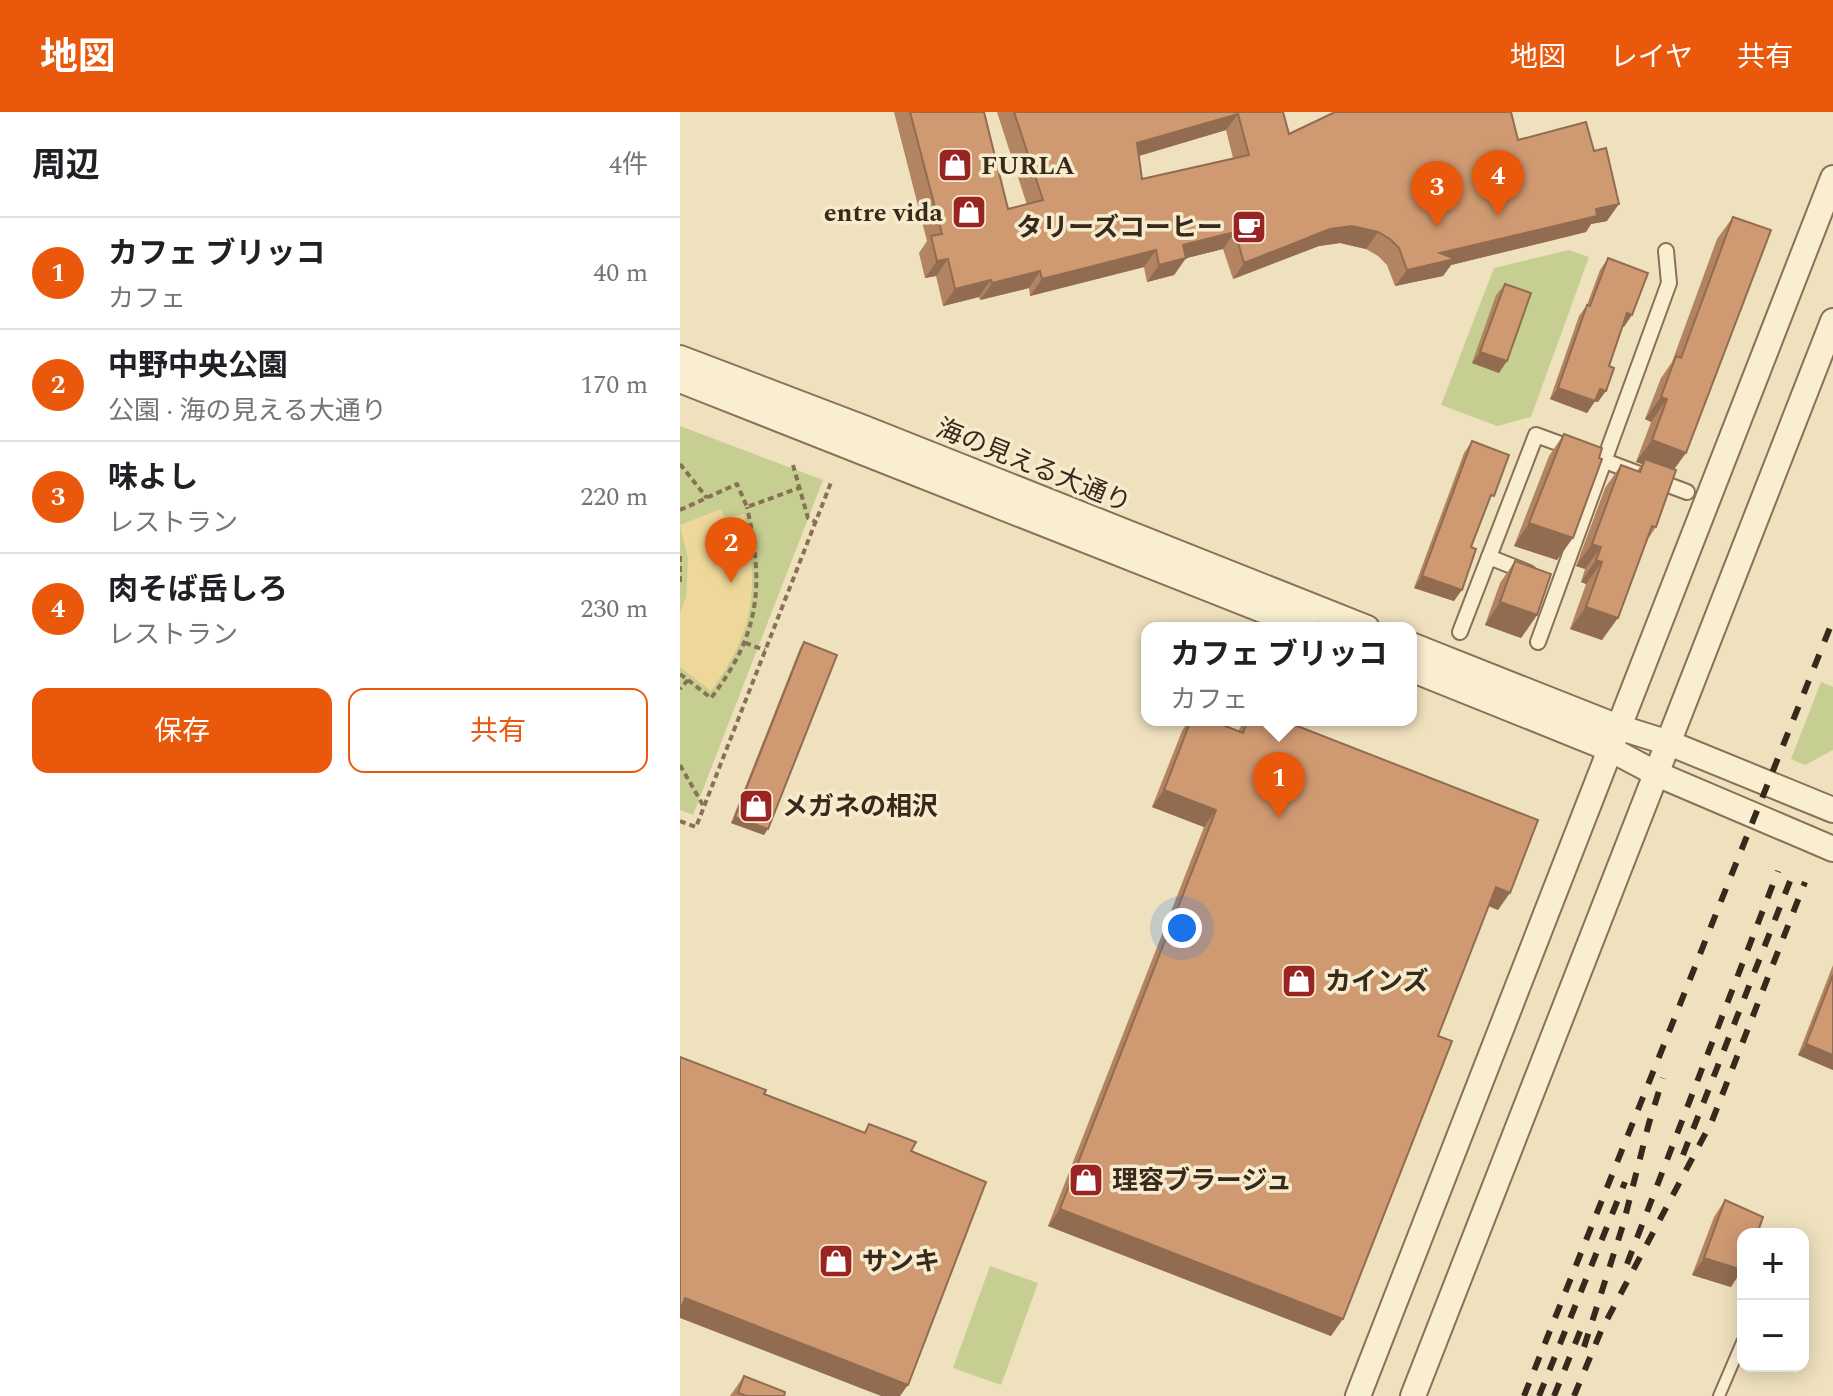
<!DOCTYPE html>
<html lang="ja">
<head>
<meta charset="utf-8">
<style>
  :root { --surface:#fff; --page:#f2f2f2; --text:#202124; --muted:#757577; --line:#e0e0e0; --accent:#ea580c }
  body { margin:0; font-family:Spectral,"Noto Sans JP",serif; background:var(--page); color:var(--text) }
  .controls { position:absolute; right:24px; bottom:24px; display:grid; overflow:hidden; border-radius:16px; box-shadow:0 4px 20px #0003 }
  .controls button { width:72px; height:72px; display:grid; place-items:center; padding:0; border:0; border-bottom:2px solid var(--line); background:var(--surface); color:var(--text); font:40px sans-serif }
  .you { position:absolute; left:502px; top:816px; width:28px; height:28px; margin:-20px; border:6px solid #fff; border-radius:50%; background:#1a73e8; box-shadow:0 0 0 12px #1a73e833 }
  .badge { display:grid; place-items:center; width:52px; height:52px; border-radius:50%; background:var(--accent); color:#fff; font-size:26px; font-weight:700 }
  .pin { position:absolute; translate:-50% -66px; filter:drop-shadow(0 2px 4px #0008) }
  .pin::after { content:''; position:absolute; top:42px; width:28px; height:24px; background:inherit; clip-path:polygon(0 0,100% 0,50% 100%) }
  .popup { position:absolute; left:461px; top:510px; width:276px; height:104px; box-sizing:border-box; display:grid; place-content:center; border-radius:16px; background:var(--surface); filter:drop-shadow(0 2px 6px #0005); font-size:26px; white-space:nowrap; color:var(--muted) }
  .popup b { font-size:30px; color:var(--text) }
  .popup::after { content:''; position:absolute; left:50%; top:100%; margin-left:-16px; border:16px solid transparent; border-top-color:var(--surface) }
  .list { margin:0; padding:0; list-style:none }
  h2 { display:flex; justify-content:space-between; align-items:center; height:104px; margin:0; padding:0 32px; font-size:34px }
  h2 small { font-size:26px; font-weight:400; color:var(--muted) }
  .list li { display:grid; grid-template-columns:52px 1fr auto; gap:24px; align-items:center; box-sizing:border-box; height:112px; padding:0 32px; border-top:2px solid var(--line) }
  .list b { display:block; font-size:30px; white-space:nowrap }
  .list p { margin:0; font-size:26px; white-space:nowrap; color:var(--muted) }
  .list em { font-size:26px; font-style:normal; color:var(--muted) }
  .actions { display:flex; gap:16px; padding:24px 32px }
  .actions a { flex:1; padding:18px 0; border:2px solid var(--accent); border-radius:16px; text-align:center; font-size:28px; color:var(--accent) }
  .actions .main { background:var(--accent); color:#fff }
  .map { position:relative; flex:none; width:1153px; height:1284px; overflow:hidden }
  header { display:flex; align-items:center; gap:48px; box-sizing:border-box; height:112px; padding:0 40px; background:var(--accent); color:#fff }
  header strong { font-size:38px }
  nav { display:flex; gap:44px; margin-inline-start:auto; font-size:28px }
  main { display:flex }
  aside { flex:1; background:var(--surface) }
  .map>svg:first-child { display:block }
</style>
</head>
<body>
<header>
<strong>地図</strong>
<nav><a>地図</a><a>レイヤ</a><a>共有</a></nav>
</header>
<main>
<aside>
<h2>周辺<small>4件</small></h2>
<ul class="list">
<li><span class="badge">1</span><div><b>カフェ ブリッコ</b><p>カフェ</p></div><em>40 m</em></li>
<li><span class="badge">2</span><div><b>中野中央公園</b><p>公園 · 海の見える大通り</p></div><em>170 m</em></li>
<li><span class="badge">3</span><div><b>味よし</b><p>レストラン</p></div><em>220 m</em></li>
<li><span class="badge">4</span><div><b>肉そば岳しろ</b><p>レストラン</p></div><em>230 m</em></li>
</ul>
<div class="actions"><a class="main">保存</a><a>共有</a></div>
</aside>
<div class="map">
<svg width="1153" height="1284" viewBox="0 0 1153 1284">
  <rect width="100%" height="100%" fill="#efe1be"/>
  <g fill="#c6ce92">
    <path d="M889 138 909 145 851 305 817 314 761 293 814 156Z"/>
    <path d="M0 314 143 368 13 703 0 698Z"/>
    <path d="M1141 570 1153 575V638L1125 653 1111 647Z"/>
    <path d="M310 1154 358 1171 321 1273 273 1256Z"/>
  </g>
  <path fill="#edd899" d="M41 397 45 406 64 402C79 475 76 518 31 579L0 555V501L6 485 8 447 0 413Z"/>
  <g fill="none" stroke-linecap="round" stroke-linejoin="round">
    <g stroke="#887156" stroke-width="14">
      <path id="service" d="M1039 1284 1063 1228"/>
    </g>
    <g stroke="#887156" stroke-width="18">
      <g id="pedestrian">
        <path d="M917 346 1007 380"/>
        <path d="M809 445 849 461"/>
        <path d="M780 520 856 323 894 337"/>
        <path d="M858 530 989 171 986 139"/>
      </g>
    </g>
    <g stroke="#887156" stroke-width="28">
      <g id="tertiary">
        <path d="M0 246 184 316 687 516"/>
        <path d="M0 268 628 516"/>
        <path d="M731 533 938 615 989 631 1153 698"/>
        <path d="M731 557 930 637 977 662 1153 737"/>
        <path d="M678 1284 1153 66"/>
        <path d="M733 1284 1153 209"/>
      </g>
    </g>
    <g stroke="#887156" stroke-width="4" stroke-dasharray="6 4" stroke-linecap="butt">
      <path d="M0 352 27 386"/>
      <path d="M113 353 128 406 136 410"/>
      <path d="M0 398 57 372 67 395 119 376"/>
      <path d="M0 444V473"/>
      <path d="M65 531 85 538"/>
      <path d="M0 562 8 568 0 577"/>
      <path d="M8 568 31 586C81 521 84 472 67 395"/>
      <path d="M0 653 24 695"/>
      <path d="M0 709 16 715 152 368"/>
    </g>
    <use href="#service" stroke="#faeed1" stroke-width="10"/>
    <use href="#pedestrian" stroke="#faeed1" stroke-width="14"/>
    <use href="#tertiary" stroke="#faeed1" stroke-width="24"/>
    <g stroke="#37291b" stroke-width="6" stroke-dasharray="14 14" stroke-linecap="butt">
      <path d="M1003 1043 1112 764"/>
      <path d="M947 1152 1098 759"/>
      <path d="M904 1235 943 1113 969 1011 983 966"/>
      <path d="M844 1284 1153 508"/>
      <path d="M859 1284 945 1070"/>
      <path d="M874 1284 901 1217"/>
      <path d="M894 1284 921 1219 1032 1009 1125 770"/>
    </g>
  </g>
  <g fill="#b28462" fill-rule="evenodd">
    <path d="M214 0H304L328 97 347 93 317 0H603L609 22 838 28 927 109 911 112 906 120 771 153 763 164 715 174 707 153 698 144 686 137 660 131 639 134 553 167 543 137 506 146 494 163 467 170 464 155 350 184 349 176 300 188 299 185 263 194 256 164 245 166 239 141 247 129ZM546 18 553 46 462 67 459 44Z"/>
    <path d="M1053 105 994 358 976 415 968 427 922 528 890 517 906 472 901 470 905 457 896 454 925 376 941 353 957 359 962 352 956 350 971 310 965 307 981 266 992 250 1037 127Z"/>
    <path d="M928 146 944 215 943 214 929 254 918 290 915 289 907 301 870 287 899 204 907 193 920 158Z"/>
    <path d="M825 172 819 261 792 251 816 183Z"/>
    <path d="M884 322 919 346 877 448 834 434 869 344Z"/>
    <path d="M792 329 807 395 791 435 774 489 734 476 784 341Z"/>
    <path d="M835 449 857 503 841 526 805 513 820 471Z"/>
    <path d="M124 530 84 723 51 711 120 536Z"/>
    <path d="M509 608H530L558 619 565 608H602L818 798 808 794 758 924 651 1224 368 1114 524 715 472 695 502 619Z"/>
    <path d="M1153 853V958L1118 943Z"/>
    <path d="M1045 1088 1051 1175 1012 1163 1034 1105Z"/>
    <path d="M64 1264 104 1284H50Z"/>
  </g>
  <g fill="#916c50">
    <path d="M558 2 546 18 445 48 457 31Z"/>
    <path d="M939 92 927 109 911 112 906 120 771 153 763 164 715 174 727 158 760 141 916 97Z"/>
    <path d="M672 114 698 120 686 137 660 131 639 134 553 167 564 151 650 117Z"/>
    <path d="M555 120 543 137 491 150 503 133Z"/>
    <path d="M476 138 464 155 350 184 362 167Z"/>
    <path d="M506 146 494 163 467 170 479 153Z"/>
    <path d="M268 147 256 164 245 166 257 149Z"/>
    <path d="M360 159 349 176 300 188 312 171Z"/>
    <path d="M311 168 299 185 263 194 275 177Z"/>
    <path d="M947 201 952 203 944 215 939 213Z"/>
    <path d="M800 240 827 249 819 261 792 251Z"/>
    <path d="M878 276 920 277 926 279 918 290 915 289 907 301 870 287Z"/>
    <path d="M981 285 987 287 971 310 965 307Z"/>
    <path d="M972 328 1006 341 990 363 965 347 962 352 956 350Z"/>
    <path d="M849 411 893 426 877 448 834 434Z"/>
    <path d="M912 432 921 435 905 457 896 454Z"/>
    <path d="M916 448 922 450 906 472 901 470Z"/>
    <path d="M742 464 782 478 774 489 734 476Z"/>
    <path d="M820 490 857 503 841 526 805 513Z"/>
    <path d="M906 495 938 506 922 528 890 517Z"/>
    <path d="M484 678 536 698 524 715 472 695Z"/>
    <path d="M55 705 88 717 84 723 51 711Z"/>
    <path d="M816 775 830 781 818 798 804 792Z"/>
    <path d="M1126 932 1153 943V958L1118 943Z"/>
    <path d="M380 1097 663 1207 651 1224 368 1114Z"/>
    <path d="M1024 1146 1062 1158 1051 1175 1012 1163Z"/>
    <path d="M5 1186 228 1273 220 1284H201L0 1206V1193Z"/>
  </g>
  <g fill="#cf9a72" stroke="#916c50" stroke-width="2" fill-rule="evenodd">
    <path d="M230 0H304L328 97 363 88 334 0H603L609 22 655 0H831L838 28 906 10 914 39 926 36 939 92 916 97 917 104 760 141 775 147 727 158 719 136 710 127 698 120 672 114 650 117 564 151 555 120 503 133 506 146 479 153 476 138 362 167 360 159 312 171 311 168 275 177 268 147 257 149 251 124 262 122ZM558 2 569 43 462 67 457 31Z"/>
    <path d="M1053 105 1091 118 1006 341 972 328 987 287 981 285 996 244 1001 246Z"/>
    <path d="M928 146 968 161 952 203 947 201 929 254 934 256 926 279 920 277 915 289 878 276 907 193 910 194Z"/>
    <path d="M825 172 851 181 827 249 800 240Z"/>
    <path d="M884 322 922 336 919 346 922 347 893 426 849 411Z"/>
    <path d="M792 329 829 343 814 384 811 383 791 435 796 437 782 478 742 464Z"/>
    <path d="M965 347 996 358 976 415 972 414 938 506 906 495 922 450 916 448 921 435 912 432 941 353 960 360Z"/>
    <path d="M835 449 871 462 857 503 820 490Z"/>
    <path d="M124 530 157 543 88 717 55 705Z"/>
    <path d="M511 608H530L563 621 568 608H602L858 708 830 781 816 775 758 924 772 929 663 1207 380 1097 536 698 484 678Z"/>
    <path d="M1153 863V943L1126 932Z"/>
    <path d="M0 945 86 978 84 982 185 1021 189 1012 236 1030 231 1039 306 1070 228 1273 5 1186 0 1199Z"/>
    <path d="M1045 1088 1083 1105 1077 1122H1063L1062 1158 1024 1146Z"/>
    <path d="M64 1264 105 1280 104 1284H66L58 1281Z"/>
  </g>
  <defs>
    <g id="shop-square" transform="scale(1.8)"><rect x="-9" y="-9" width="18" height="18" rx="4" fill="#9a2424" stroke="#f7ebce"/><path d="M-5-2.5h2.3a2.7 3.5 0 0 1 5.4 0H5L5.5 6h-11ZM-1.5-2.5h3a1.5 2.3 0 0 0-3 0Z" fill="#fff"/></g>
    <g id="cafe-square" transform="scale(1.8)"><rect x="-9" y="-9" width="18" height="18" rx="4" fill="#9a2424" stroke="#f7ebce"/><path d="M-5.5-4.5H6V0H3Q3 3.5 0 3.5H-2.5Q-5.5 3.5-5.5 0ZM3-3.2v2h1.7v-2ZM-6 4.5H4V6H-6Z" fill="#fff"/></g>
  </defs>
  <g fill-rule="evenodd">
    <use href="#shop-square" x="275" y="53"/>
    <use href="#shop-square" x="289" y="100"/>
    <use href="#cafe-square" x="569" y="115"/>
    <use href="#shop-square" x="76" y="694"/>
    <use href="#shop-square" x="619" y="869"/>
    <use href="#shop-square" x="406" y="1068"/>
    <use href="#shop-square" x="156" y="1149"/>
  </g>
  <g text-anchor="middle" stroke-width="7" stroke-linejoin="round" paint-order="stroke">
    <g font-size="26" font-weight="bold" fill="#37291b" stroke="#f7ebce" text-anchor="start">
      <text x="301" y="62">FURLA</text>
      <text x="263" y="109" text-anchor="end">entre vida</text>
      <text x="543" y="124" text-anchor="end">タリーズコーヒー</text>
      <text x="102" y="703">メガネの相沢</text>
      <text x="645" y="878">カインズ</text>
      <text x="432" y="1077">理容ブラージュ</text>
      <text x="182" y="1158">サンキ</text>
    </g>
    <g font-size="26" fill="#37291b" stroke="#f7ebce">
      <text transform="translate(354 353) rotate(22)" y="9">海の見える大通り</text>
    </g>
  </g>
</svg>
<div class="controls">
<button>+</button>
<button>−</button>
</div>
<div class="you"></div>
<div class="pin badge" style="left:599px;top:706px">1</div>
<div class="popup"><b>カフェ ブリッコ</b>カフェ</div>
<div class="pin badge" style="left:51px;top:471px">2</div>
<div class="pin badge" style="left:757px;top:115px">3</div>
<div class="pin badge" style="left:818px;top:104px">4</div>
</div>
</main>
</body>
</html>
